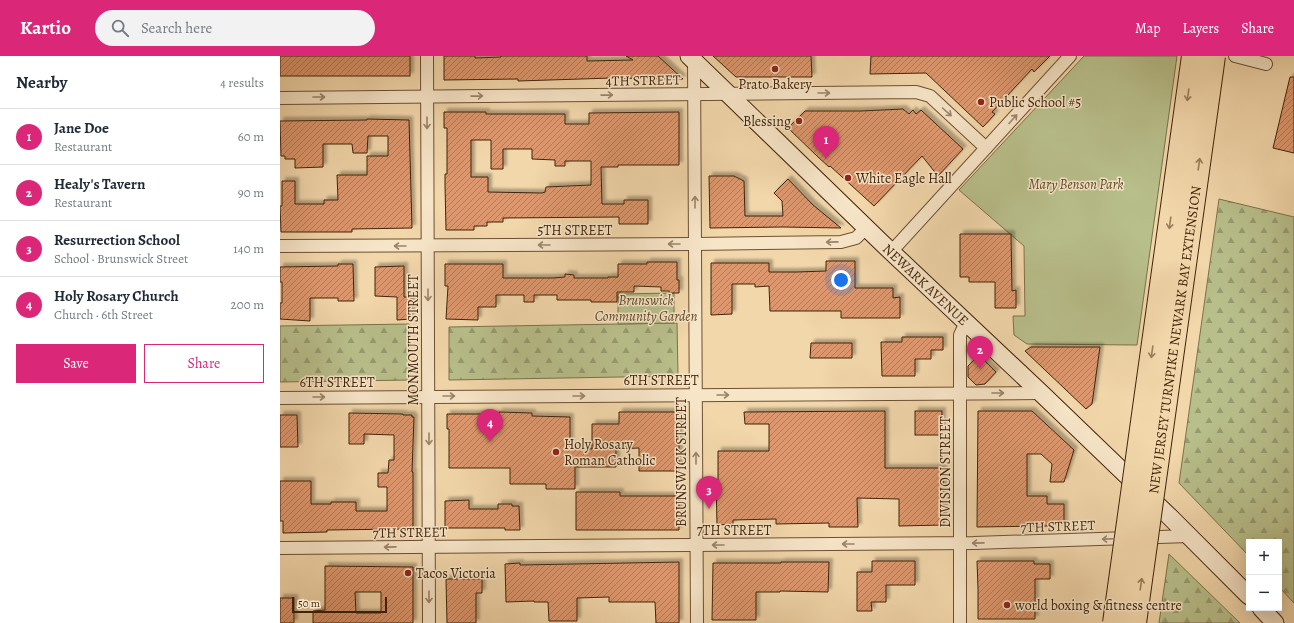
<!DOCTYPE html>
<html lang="en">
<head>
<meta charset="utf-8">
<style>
  :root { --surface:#fff; --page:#f2f2f3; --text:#1f2937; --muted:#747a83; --line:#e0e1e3; --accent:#db2777 }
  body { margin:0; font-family:Alegreya,serif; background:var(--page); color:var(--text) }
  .controls { position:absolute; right:12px; bottom:12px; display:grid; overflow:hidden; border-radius:0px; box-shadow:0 4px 16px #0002 }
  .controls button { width:36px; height:36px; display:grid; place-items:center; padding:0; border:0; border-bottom:1px solid var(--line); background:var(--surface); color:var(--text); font:20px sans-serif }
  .scale { position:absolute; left:12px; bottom:10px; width:95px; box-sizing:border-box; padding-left:4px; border:2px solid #412309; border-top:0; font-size:11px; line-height:14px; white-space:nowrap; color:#412309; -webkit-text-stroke:3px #f7e5c8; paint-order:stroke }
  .you { position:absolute; left:561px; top:224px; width:14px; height:14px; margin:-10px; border:3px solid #fff; border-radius:50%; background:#1a73e8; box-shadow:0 0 0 6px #1a73e833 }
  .badge { display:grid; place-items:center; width:26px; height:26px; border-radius:50%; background:var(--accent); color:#fff; font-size:13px; font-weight:700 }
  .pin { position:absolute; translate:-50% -33px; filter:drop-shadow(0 1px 2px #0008) }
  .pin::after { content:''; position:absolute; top:21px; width:14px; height:12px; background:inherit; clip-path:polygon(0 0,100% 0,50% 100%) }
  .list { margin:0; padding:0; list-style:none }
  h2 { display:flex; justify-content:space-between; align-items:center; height:52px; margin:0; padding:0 16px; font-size:17px }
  h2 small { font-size:13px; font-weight:400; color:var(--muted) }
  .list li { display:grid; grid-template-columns:26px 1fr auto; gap:12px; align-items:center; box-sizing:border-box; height:56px; padding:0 16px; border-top:1px solid var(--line) }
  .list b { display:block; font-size:15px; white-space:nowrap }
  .list p { margin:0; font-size:13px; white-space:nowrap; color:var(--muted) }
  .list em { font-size:13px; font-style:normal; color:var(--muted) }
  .actions { display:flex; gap:8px; padding:12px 16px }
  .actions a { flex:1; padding:9px 0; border:1px solid var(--accent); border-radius:0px; text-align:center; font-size:14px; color:var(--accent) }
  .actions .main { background:var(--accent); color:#fff }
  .icon { flex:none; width:22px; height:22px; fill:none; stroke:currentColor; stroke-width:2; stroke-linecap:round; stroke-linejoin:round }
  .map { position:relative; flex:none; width:1014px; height:567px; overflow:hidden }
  header { display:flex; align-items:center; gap:24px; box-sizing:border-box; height:56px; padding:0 20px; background:var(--accent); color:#fff }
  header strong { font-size:19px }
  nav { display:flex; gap:22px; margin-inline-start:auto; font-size:14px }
  .search { width:280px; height:36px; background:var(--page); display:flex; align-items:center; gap:10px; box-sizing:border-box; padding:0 14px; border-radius:22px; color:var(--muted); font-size:15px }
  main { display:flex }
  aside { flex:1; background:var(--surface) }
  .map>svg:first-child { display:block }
</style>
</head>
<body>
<header>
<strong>Kartio</strong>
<div class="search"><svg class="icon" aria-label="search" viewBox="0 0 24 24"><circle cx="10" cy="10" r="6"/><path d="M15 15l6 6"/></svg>Search here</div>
<nav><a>Map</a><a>Layers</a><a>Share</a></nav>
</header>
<main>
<aside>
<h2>Nearby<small>4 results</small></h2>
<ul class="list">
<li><span class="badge">1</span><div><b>Jane Doe</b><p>Restaurant</p></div><em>60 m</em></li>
<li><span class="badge">2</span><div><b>Healy's Tavern</b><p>Restaurant</p></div><em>90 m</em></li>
<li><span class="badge">3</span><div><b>Resurrection School</b><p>School · Brunswick Street</p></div><em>140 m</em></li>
<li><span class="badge">4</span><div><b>Holy Rosary Church</b><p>Church · 6th Street</p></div><em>200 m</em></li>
</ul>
<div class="actions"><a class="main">Save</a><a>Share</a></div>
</aside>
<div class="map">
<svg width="1014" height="567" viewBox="0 0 1014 567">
  <defs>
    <pattern id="forest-firs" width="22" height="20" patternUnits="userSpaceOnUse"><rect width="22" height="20" fill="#b8bf8b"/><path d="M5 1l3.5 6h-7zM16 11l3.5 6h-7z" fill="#979b70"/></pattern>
    <pattern id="building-hatch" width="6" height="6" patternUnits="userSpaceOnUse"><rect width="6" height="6" fill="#dd976e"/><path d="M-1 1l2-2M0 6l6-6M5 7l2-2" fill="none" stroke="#b57b59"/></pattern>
    <filter id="shadow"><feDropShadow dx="3.5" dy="-3.5" stdDeviation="1" flood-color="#0004"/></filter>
  </defs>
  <rect width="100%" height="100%" fill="#f2d7ab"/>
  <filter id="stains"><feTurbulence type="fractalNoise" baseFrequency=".005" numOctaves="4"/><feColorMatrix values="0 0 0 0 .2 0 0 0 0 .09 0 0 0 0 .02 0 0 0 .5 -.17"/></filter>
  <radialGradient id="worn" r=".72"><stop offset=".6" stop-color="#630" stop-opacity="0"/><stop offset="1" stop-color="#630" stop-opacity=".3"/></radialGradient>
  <g fill="url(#forest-firs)" stroke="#7c714a">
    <path d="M939 143 1014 161V547L999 531V486H969V500L899 427Z"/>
    <path d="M397 267 398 320 169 324V271Z"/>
    <path d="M129 268 130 324 0 326V270Z"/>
    <path d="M889 498 960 567H879Z"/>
  </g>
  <g fill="#b8bf8b" stroke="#7c714a">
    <path d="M804 0H897L857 289 747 288 734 279 733 260H745L744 190 679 134Z"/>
    <path d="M394 237V267L338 268V238Z"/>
  </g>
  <g fill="url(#building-hatch)" stroke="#412309" fill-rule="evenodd" filter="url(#shadow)">
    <rect x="0" y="0" width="130" height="20"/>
    <path d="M164 0H195V2L221 1V0H307V5L353 4 346 0H378L403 23 332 22 238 25V23L164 24Z"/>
    <path d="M433 0H531L532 21H456Z"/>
    <path d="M591 0H770L754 16 752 13 712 56 715 58 703 71 646 17 590 18Z"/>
    <path d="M1010 21H1014V97L993 92Z"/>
    <path d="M623 53 629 58 633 54 636 58 641 54 683 93 658 120 642 100 594 150 550 110 549 111 538 101 508 72 525 55H581Z"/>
    <path d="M164 56H206V58H285V68H309V57L399 56V109H338V111H321L322 148H344V144H368V168H339V161L223 162V166H207V170H194V174H166L165 129V118H167V72H164ZM191 84H211V113H223V93H252V103L275 104V110H285V105H311V129L266 131 265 136 262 137 208 136V121H191Z"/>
    <path d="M87 63 129 64 132 172 72 173V176H1L0 150H2V125H15V148H44V144H58L57 119H87V100H108V80H88L87 97H73L72 88H43V111L15 112V103H5V100H1L0 65 87 64Z"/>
    <path d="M429 120H454L464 125 465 160H503L502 145 494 137 508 123 533 149 561 172 503 171 430 172Z"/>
    <path d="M680 178H731L732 235 736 234V252H715V226H689V221H680Z"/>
    <path d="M546 205H575V232H613V242L620 241V262H561V255H490L489 230 475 231V228H452V258L431 259V207H489V216H517L546 215Z"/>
    <path d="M367 206H397V224H399V237H389V235H381V231L354 230V236H337V246H311V244H277V239H254V246H244V239H216V251H198V264L166 263 168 230H165V208H223V222H273L285 221V218L294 219V222H328V221H338V208H367Z"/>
    <path d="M58 208H73L74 245H58V242H30V265L0 263V247H2V226H0V211L58 210Z"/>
    <path d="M124 210V241H131V263L117 264V241L95 240V211Z"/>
    <path d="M622 281H663V294H651V303H635V320H602L601 286H622Z"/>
    <path d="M531 287H572V302H530Z"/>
    <path d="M751 291H820L812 348 806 353 745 295Z"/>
    <path d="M699 299 716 316 705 328 696 329 688 321V310Z"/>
    <path d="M605 355V412H663L664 469 619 470V443L577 442 578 471H549V467L496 468V463L453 464V468L437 469 436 424H438V395H489V368H465L464 356Z"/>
    <rect x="635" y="355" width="27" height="24"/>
    <path d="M698 355H752L794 394 784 426H770L772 408 761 398H747V440H767V448H784V469H768V470L697 471Z"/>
    <path d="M219 356 252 357V360L290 361V393H312V368H339V356H399V415H359V392L336 393V411H295V433H266V428H230V412H169V373H167V358H219Z"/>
    <path d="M69 357 123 358V359H132V361H134L132 416H133V475H123V473L47 474V476L3 477V465H0V425H31V448H51V446H76V455H107V431H98V417H108L109 404H114V379L84 378V388H69Z"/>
    <path d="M0 359H17L18 391H0Z"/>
    <path d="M296 436H340V440H399V474H296Z"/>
    <path d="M189 444V453H218V448H232V450H239L240 474H225V472H165V445Z"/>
    <path d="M592 505H635V529H606V546H591L592 555H577V516H592Z"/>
    <path d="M697 505H754V508H770V523H755V563H698V533Z"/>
    <path d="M399 506V567H376L375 546H329V541L297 542V565H269L268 546H254V545L226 546 225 508 240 507V509Z"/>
    <path d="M501 506H549L548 536 500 535V536H476V564H432L433 507H501Z"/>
    <path d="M45 510 133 511V567H33V555L45 554ZM75 536H101V557H76Z"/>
    <path d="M166 523H202V537H196V567H167Z"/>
    <rect x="0" y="542" width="14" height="25"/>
  </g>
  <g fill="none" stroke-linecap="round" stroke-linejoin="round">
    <g stroke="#6d5032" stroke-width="14">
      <g id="minor">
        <path d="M147 0 149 567"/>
        <path d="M955 0 986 8"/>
        <path d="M414 4 417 567"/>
        <path d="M0 42 636 36 650 40 706 92"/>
        <path d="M0 190 415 188 561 186 576 182 586 172"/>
        <path d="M611 196 790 0"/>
        <path d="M0 342 761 337"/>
        <path d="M0 492 694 487 909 480"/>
        <path d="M680 567V279L686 266"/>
      </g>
    </g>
    <g stroke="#412309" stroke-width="19">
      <g id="secondary">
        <path id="s1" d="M409 0 603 188 761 337 891 462 969 540"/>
        <path d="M981 552 995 567"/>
      </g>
    </g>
    <use href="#minor" stroke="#f7e5c8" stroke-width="12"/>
    <use href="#secondary" stroke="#f7e5c8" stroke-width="17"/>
    <g stroke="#412309" stroke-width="24" stroke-linecap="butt">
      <g id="motorway-bridge">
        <path d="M834 567 913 0"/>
        <path id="s2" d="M855 567 934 0"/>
      </g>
    </g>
    <use href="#motorway-bridge" stroke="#f2d7ab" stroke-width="22"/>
  </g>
  <defs><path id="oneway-shaft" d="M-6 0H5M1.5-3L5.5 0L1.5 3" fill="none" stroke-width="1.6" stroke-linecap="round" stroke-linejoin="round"/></defs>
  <g stroke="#9c8468">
    <use href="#oneway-shaft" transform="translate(544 37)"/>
    <use href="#oneway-shaft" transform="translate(327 39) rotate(-1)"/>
    <use href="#oneway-shaft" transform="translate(197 40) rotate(-1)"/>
    <use href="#oneway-shaft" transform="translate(39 41)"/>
    <use href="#oneway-shaft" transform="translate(667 56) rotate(42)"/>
    <use href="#oneway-shaft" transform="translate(733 63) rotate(-48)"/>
    <use href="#oneway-shaft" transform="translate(147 67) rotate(90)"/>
    <use href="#oneway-shaft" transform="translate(415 146) rotate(-90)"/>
    <use href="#oneway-shaft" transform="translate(552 186) rotate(179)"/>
    <use href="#oneway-shaft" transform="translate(394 188) rotate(180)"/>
    <use href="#oneway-shaft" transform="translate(264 189) rotate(180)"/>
    <use href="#oneway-shaft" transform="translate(120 190) rotate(180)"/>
    <use href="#oneway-shaft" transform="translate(148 239) rotate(90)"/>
    <use href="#oneway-shaft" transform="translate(718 337)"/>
    <use href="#oneway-shaft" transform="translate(443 339)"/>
    <use href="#oneway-shaft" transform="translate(169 340)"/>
    <use href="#oneway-shaft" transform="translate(299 340)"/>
    <use href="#oneway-shaft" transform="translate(39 341)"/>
    <use href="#oneway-shaft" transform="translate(149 383) rotate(90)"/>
    <use href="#oneway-shaft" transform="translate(416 402) rotate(-90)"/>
    <use href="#oneway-shaft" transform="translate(828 483) rotate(178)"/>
    <use href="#oneway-shaft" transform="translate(698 487) rotate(179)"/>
    <use href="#oneway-shaft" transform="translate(568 488) rotate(180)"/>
    <use href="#oneway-shaft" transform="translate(438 489) rotate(180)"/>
    <use href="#oneway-shaft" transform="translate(110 491) rotate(179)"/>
    <use href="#oneway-shaft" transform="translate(149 541) rotate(90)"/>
  </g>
  <g stroke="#9a7d5a">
    <use href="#oneway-shaft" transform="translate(908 39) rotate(98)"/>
    <use href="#oneway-shaft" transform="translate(919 108) rotate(-82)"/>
    <use href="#oneway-shaft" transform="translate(890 167) rotate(98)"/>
    <use href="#oneway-shaft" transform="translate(872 296) rotate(98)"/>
    <use href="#oneway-shaft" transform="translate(861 528) rotate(-82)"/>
  </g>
  <g fill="#8f2418" stroke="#f7e5c8" stroke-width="1.5">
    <circle cx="495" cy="13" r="4"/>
    <circle cx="701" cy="46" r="4"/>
    <circle cx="519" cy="65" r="4"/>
    <circle cx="568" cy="122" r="4"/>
    <circle cx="276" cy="396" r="4"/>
    <circle cx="128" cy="517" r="4"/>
    <circle cx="727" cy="549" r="4"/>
  </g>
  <g text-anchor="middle" stroke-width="3" stroke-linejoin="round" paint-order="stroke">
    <g font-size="14" fill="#412309" stroke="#f7e5c8">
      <text transform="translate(363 24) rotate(-1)" y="5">4TH STREET</text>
      <text x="295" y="179">5TH STREET</text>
      <text dy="5" stroke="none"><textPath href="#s1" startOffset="329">NEWARK AVENUE</textPath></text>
      <text transform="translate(133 284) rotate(-90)" y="5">MONMOUTH STREET</text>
      <text dy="5" stroke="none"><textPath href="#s2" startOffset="286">NEW JERSEY TURNPIKE NEWARK BAY EXTENSION</textPath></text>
      <text x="381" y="329">6TH STREET</text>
      <text x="57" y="331">6TH STREET</text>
      <text transform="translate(401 406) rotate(-90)" y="5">BRUNSWICK STREET</text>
      <text transform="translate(665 416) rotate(-90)" y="5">DIVISION STREET</text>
      <text transform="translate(778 470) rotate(-2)" y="5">7TH STREET</text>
      <text x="454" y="479">7TH STREET</text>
      <text transform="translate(130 476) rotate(-1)" y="5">7TH STREET</text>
    </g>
    <g font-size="14" fill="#412309" stroke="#f7e5c8" text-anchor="start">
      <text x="495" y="33" text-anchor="middle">Prato Bakery</text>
      <text x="709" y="51">Public School #5</text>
      <text x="511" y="70" text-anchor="end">Blessing</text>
      <text x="576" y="127">White Eagle Hall</text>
      <text x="284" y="393">Holy Rosary<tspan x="284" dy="16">Roman Catholic</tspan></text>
      <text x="136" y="522">Tacos Victoria</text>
      <text x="735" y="554">world boxing &amp; fitness centre</text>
    </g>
    <g font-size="14" font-style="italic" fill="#5f4a2a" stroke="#f7e5c8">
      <text x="796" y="133">Mary Benson Park</text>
      <text x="366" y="249">Brunswick<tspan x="366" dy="16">Community Garden</tspan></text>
    </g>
  </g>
  <rect width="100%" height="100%" filter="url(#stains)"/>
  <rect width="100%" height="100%" fill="url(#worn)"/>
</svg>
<div class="controls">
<button>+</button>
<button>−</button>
</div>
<div class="scale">50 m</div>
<div class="you"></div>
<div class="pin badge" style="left:546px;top:103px">1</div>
<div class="pin badge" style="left:700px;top:313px">2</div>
<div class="pin badge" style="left:429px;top:453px">3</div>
<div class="pin badge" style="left:210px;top:386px">4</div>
</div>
</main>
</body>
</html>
